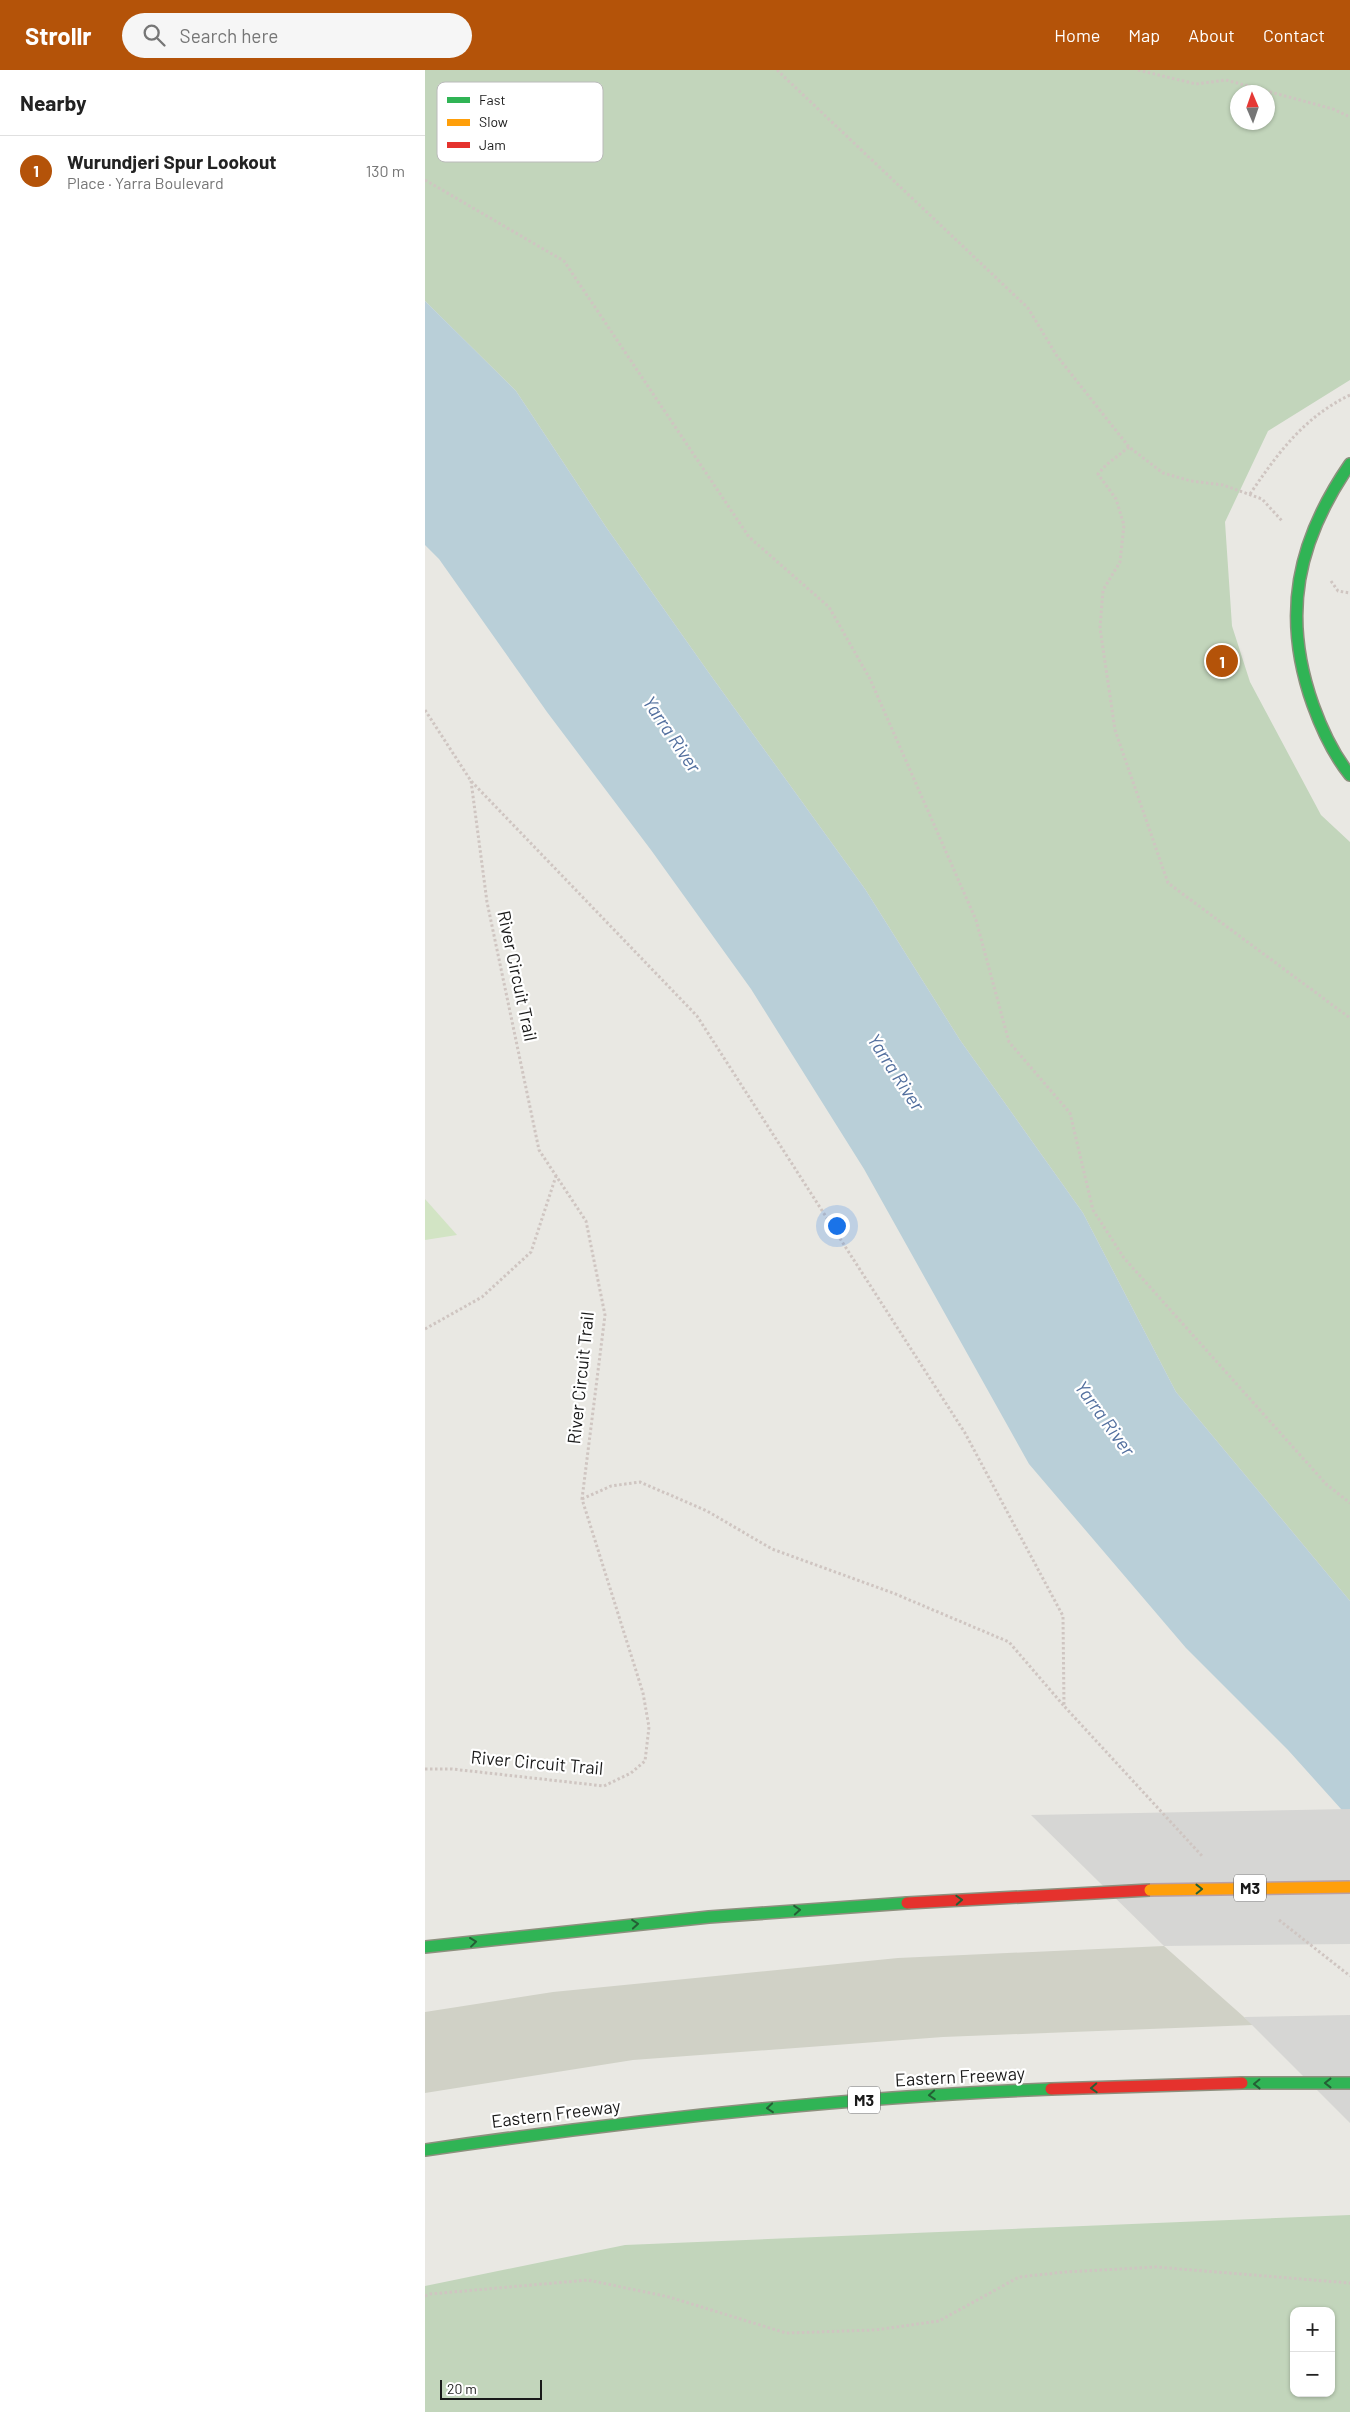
<!DOCTYPE html>
<html lang="en">
<head>
<meta charset="utf-8">
<style>
  :root { --surface:#fff; --page:#f6f6f6; --text:#222; --muted:#767676; --line:#e0e0e0; --accent:#b45309 }
  body { margin:0; font-family:Barlow,sans-serif; background:var(--page); color:var(--text) }
  .controls { position:absolute; right:15px; bottom:15px; display:grid; overflow:hidden; border-radius:10px; box-shadow:0 1px 4px #0004 }
  .controls button { width:45px; height:45px; display:grid; place-items:center; padding:0; border:0; border-bottom:1px solid var(--line); background:var(--surface); color:var(--text); font:25px sans-serif }
  .compass { position:absolute; left:805px; top:15px; width:45px; height:45px; border-radius:50%; background:var(--surface); box-shadow:0 1px 4px #0004; rotate:358deg }
  .scale { position:absolute; left:15px; bottom:12px; width:102px; box-sizing:border-box; padding-left:5px; border:2px solid #1a1a1a; border-top:0; font-size:14px; line-height:18px; white-space:nowrap; color:#1a1a1a; -webkit-text-stroke:4px #fff; paint-order:stroke }
  .you { position:absolute; left:411px; top:1155px; width:18px; height:18px; margin:-12px; border:4px solid #fff; border-radius:50%; background:#1a73e8; box-shadow:0 0 0 8px #1a73e833 }
  .badge { display:grid; place-items:center; width:32px; height:32px; border-radius:50%; background:var(--accent); color:#fff; font-size:16px; font-weight:700 }
  .pin { position:absolute; translate:-50% -50%; border:2px solid #fff; box-shadow:0 1px 5px #0006 }
  .list { margin:0; padding:0; list-style:none }
  h2 { display:flex; justify-content:space-between; align-items:center; height:65px; margin:0; padding:0 20px; font-size:21px }
  h2 small { font-size:16px; font-weight:400; color:var(--muted) }
  .list li { display:grid; grid-template-columns:32px 1fr auto; gap:15px; align-items:center; box-sizing:border-box; height:70px; padding:0 20px; border-top:1px solid var(--line) }
  .list b { display:block; font-size:19px; white-space:nowrap }
  .list p { margin:0; font-size:16px; white-space:nowrap; color:var(--muted) }
  .list em { font-size:16px; font-style:normal; color:var(--muted) }
  .icon { flex:none; width:28px; height:28px; fill:none; stroke:currentColor; stroke-width:2; stroke-linecap:round; stroke-linejoin:round }
  .map { position:relative; flex:none; width:925px; height:2342px; overflow:hidden }
  header { display:flex; align-items:center; gap:30px; box-sizing:border-box; height:70px; padding:0 25px; background:var(--accent); color:#fff }
  header strong { font-size:24px }
  nav { display:flex; gap:28px; margin-inline-start:auto; font-size:18px }
  .search { width:350px; height:45px; background:var(--page); display:flex; align-items:center; gap:12px; box-sizing:border-box; padding:0 18px; border-radius:28px; color:var(--muted); font-size:19px }
  main { display:flex }
  aside { flex:1; background:var(--surface) }
  .map>svg:first-child { display:block }
</style>
</head>
<body>
<header>
<strong>Strollr</strong>
<div class="search"><svg class="icon" aria-label="search" viewBox="0 0 24 24"><circle cx="10" cy="10" r="6"/><path d="M15 15l6 6"/></svg>Search here</div>
<nav><a>Home</a><a>Map</a><a>About</a><a>Contact</a></nav>
</header>
<main>
<aside>
<h2>Nearby<small></small></h2>
<ul class="list">
<li><span class="badge">1</span><div><b>Wurundjeri Spur Lookout</b><p>Place · Yarra Boulevard</p></div><em>130 m</em></li>
</ul>
</aside>
<div class="map">
<svg width="925" height="2342" viewBox="0 0 925 2342">
  <rect width="100%" height="100%" fill="#e9e8e3"/>
  <path fill="#d0d1c6" d="M739 1876 828 1955 518 1967 208 1990 0 2023V1942L128 1922 473 1888Z"/>
  <path fill="#d2e4c4" d="M0 1129 32 1165 0 1170Z"/>
  <g fill="#c2d5bb" fill-rule="evenodd">
    <path d="M0 0H925V310L843 361 800 452 807 556 825 612 896 745 925 772V1531L751 1322 658 1143 535 970 440 819 284 603 181 457 91 321 0 231ZM812 22H842V52H812Z"/>
    <path d="M925 2145V2342H0V2216L200 2175ZM869 2241H906V2323H869Z"/>
  </g>
  <path fill="#b9cfd8" d="M0 231 91 321 181 457 284 603 440 819 535 970 658 1143 751 1322 925 1531V1749L863 1680 761 1578 604 1394 439 1099 326 919 226 780 122 642 14 489 0 475Z"/>
  <g fill="#d6d6d4">
    <path d="M925 1739V1874L739 1876 606 1745Z"/>
    <path d="M925 1945V2053L819 1947Z"/>
  </g>
  <g fill="none" stroke-linecap="round" stroke-linejoin="round">
    <g stroke="#8d907e" stroke-width="14">
      <g id="fast">
        <path d="M925 394C872 471 856 545 888 635 897 660 908 684 925 705"/>
        <path d="M0 1877 284 1847 482 1833"/>
        <path d="M817 2013H925"/>
        <path d="M0 2080C208 2050 416 2027 626 2019"/>
      </g>
    </g>
    <g stroke="#8d907e" stroke-width="14">
      <g id="jam">
        <path d="M482 1833 725 1820"/>
        <path d="M626 2019 817 2013"/>
      </g>
    </g>
    <g stroke="#cfc5c1" stroke-width="3" stroke-dasharray="2.5 2.5" stroke-linecap="butt">
      <path d="M352 0 603 238 632 286 704 377 738 403 766 411 798 415 837 429 858 452"/>
      <path d="M713 0 771 14 801 10 908 39 925 47"/>
      <path d="M0 110 139 191 324 467 404 537 445 609 551 850 584 972 645 1043 668 1140 699 1188 901 1414 925 1433"/>
      <path d="M704 377 681 395 673 404 691 429 699 455 695 492 678 520 675 558 690 660 743 813 925 948"/>
      <path d="M825 424C853 383 879 347 925 325"/>
      <path d="M906 511 913 521 925 523"/>
      <path d="M0 640 46 711 272 946 540 1363 638 1546 639 1636 778 1787"/>
      <path d="M0 1259 57 1227 106 1182 131 1106"/>
      <path d="M157 1429 186 1416 215 1412 282 1441 347 1479 468 1523 584 1572 639 1636"/>
      <path d="M0 1699H27L179 1716 206 1703 220 1691 224 1657 218 1623 157 1429 180 1245 161 1151 114 1080 62 832 46 711"/>
      <path d="M854 1850 925 1906"/>
      <path d="M0 2226 5 2224 163 2210 244 2227 361 2263 450 2260 514 2251 594 2207 640 2202 731 2197 925 2213"/>
    </g>
    <use href="#fast" stroke="#30b455" stroke-width="11"/>
    <use href="#jam" stroke="#e5322d" stroke-width="11"/>
    <g stroke="#ba9fa3" stroke-width="14" stroke-linecap="butt">
      <path id="slow-bridge" d="M725 1820 925 1817"/>
    </g>
    <use href="#slow-bridge" stroke="#ff9f0a" stroke-width="11"/>
  </g>
  <defs><path id="oneway-chevron" d="M-2-3.5L2.5 0L-2 3.5" fill="none" stroke-width="1.6" stroke-linecap="round" stroke-linejoin="round" transform="scale(1.25)"/></defs>
  <g stroke="#245f35">
    <use href="#oneway-chevron" transform="translate(774 1819) rotate(-1)"/>
    <use href="#oneway-chevron" transform="translate(534 1830) rotate(-3)"/>
    <use href="#oneway-chevron" transform="translate(372 1840) rotate(-4)"/>
    <use href="#oneway-chevron" transform="translate(210 1854) rotate(-5)"/>
    <use href="#oneway-chevron" transform="translate(48 1872) rotate(-7)"/>
    <use href="#oneway-chevron" transform="translate(903 2013) rotate(-180)"/>
    <use href="#oneway-chevron" transform="translate(832 2014) rotate(179)"/>
    <use href="#oneway-chevron" transform="translate(669 2018) rotate(177)"/>
    <use href="#oneway-chevron" transform="translate(507 2025) rotate(176)"/>
    <use href="#oneway-chevron" transform="translate(345 2038) rotate(175)"/>
  </g>
  <g text-anchor="middle" stroke-width="4.5" stroke-linejoin="round" paint-order="stroke">
    <g fill="#fff" stroke="#5f5f5f" stroke-width="1">
      <rect x="809" y="1804.5" width="32" height="27" rx="4"/>
      <rect x="423" y="2016.5" width="32" height="27" rx="4"/>
    </g>
    <g font-size="16" font-weight="bold" fill="#1a1a1a">
      <text x="825" y="1824">M3</text>
      <text x="439" y="2036">M3</text>
    </g>
    <g font-size="18" fill="#1a1a1a" stroke="#fff">
      <text transform="translate(92 906) rotate(78)" y="6">River Circuit Trail</text>
      <text transform="translate(156 1308) rotate(-84)" y="6">River Circuit Trail</text>
      <text transform="translate(112 1693) rotate(5)" y="6">River Circuit Trail</text>
      <text transform="translate(535 2007) rotate(-3)" y="6">Eastern Freeway</text>
      <text transform="translate(131 2044) rotate(-7)" y="6">Eastern Freeway</text>
    </g>
    <g font-size="19" font-style="italic" fill="#526f9e" stroke="#fff">
      <text transform="translate(247 664) rotate(56)" y="7">Yarra River</text>
      <text transform="translate(471 1002) rotate(57)" y="7">Yarra River</text>
      <text transform="translate(680 1348) rotate(54)" y="7">Yarra River</text>
    </g>
  </g>
  <rect x="12" y="12" width="166" height="80" rx="8" fill="#fff" stroke="#bababa" stroke-width="1"/>
  <rect x="22" y="27" width="23" height="6" fill="#30b455"/>
  <rect x="22" y="49" width="23" height="7" fill="#ff9f0a"/>
  <rect x="22" y="72" width="23" height="6" fill="#e5322d"/>
  <g font-size="14" fill="#1a1a1a">
    <text x="54" y="35">Fast</text>
    <text x="54" y="57">Slow</text>
    <text x="54" y="80">Jam</text>
  </g>
</svg>
<div class="controls">
<button>+</button>
<button>−</button>
</div>
<svg class="compass" viewBox="-18 -18 36 36"><path d="M0-13l5 13h-10z" fill="#e53935"/><path d="M0 13l5-13h-10z" fill="#767676"/></svg>
<div class="scale">20 m</div>
<div class="you"></div>
<div class="pin badge" style="left:797px;top:591px">1</div>
</div>
</main>
</body>
</html>
